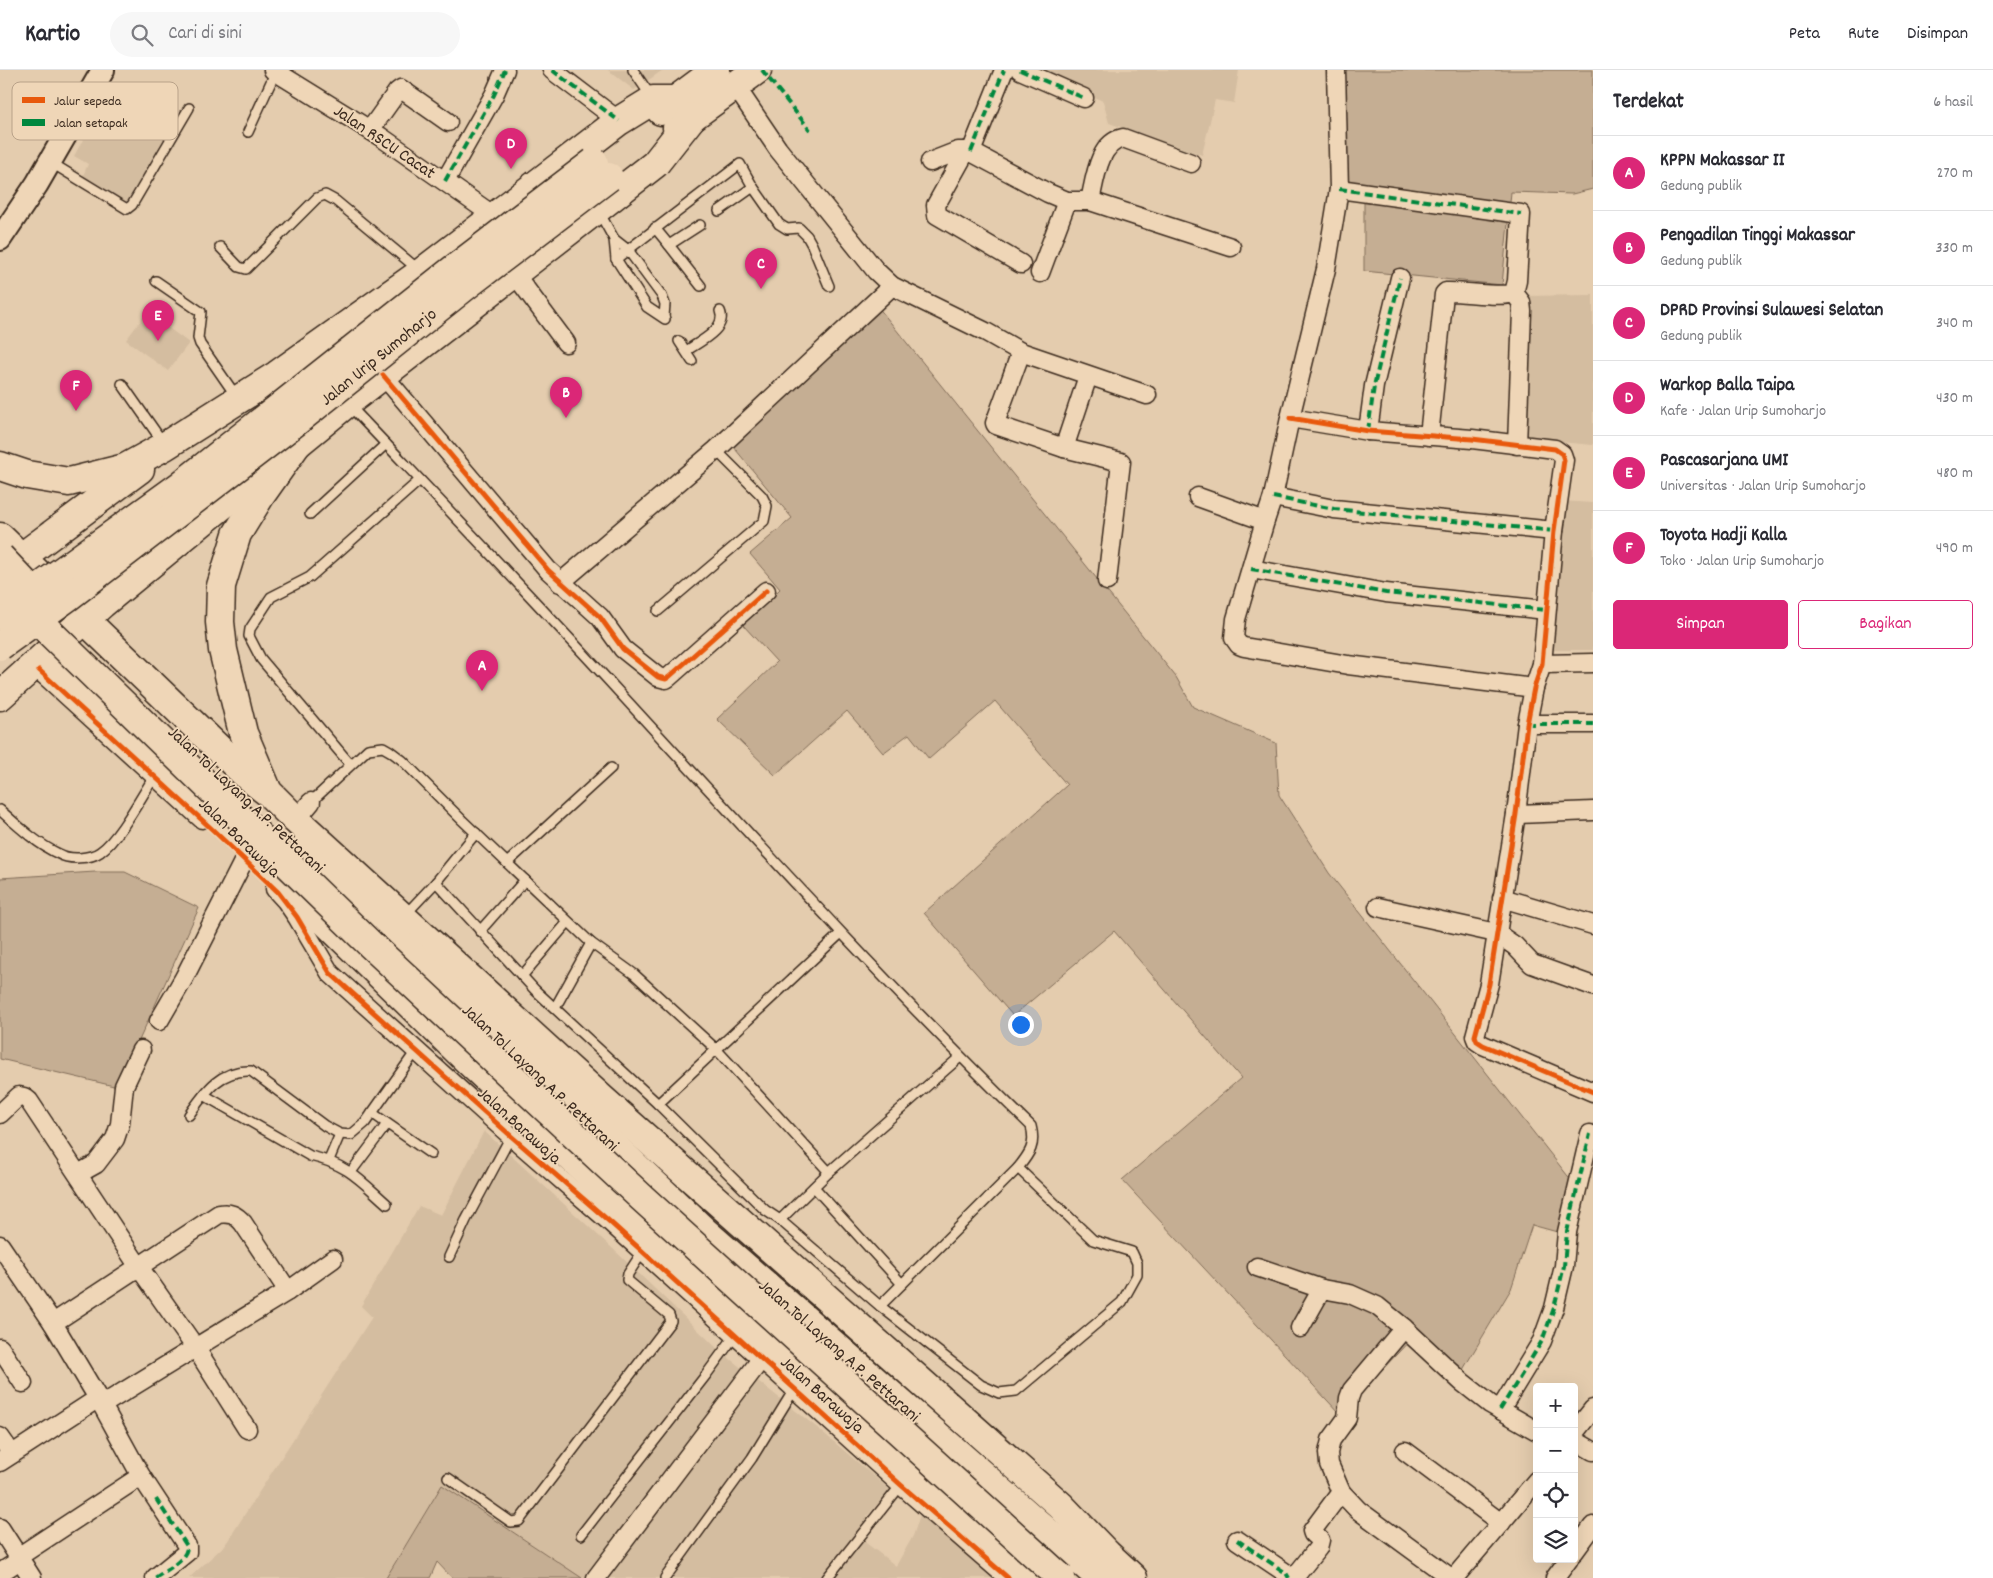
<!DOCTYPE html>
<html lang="id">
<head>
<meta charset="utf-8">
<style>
  :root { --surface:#fff; --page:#f7f7f7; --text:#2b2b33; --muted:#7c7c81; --line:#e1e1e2; --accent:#db2777 }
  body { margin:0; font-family:Dekko,sans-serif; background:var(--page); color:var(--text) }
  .controls { position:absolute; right:15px; bottom:15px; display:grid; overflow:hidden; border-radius:5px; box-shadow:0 5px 20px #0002 }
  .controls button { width:45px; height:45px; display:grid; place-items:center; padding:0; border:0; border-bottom:1px solid var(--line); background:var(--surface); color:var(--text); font:25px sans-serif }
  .you { position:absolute; left:1020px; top:954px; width:18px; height:18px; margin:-12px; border:4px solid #fff; border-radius:50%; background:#1a73e8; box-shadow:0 0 0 8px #1a73e833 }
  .badge { display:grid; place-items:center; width:32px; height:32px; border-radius:50%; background:var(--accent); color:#fff; font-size:16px; font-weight:700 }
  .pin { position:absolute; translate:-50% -41px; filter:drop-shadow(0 1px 2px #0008) }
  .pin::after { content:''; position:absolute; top:26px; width:18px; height:15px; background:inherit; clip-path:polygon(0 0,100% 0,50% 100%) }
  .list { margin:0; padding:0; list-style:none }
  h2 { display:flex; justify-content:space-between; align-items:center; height:65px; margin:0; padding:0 20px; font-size:21px }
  h2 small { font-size:16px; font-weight:400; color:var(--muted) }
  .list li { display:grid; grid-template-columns:32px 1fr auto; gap:15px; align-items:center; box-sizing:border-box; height:75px; padding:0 20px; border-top:1px solid var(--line) }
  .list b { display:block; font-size:19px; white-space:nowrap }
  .list p { margin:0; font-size:16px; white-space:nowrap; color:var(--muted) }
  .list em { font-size:16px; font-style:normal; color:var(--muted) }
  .actions { display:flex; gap:10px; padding:15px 20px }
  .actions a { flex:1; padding:11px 0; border:1px solid var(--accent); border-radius:5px; text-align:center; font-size:18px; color:var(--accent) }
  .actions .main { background:var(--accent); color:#fff }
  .icon { flex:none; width:28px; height:28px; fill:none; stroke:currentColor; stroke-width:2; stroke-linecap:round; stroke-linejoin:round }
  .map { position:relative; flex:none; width:1593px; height:1508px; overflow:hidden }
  header { display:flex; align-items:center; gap:30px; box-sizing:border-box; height:70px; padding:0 25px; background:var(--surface); border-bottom:1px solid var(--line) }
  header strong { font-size:24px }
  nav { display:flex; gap:28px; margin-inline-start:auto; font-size:18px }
  .search { width:350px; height:45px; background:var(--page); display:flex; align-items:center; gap:12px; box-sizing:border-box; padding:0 18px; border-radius:28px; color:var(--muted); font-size:19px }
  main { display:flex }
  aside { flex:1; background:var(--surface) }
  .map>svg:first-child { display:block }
</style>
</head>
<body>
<header>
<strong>Kartio</strong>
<div class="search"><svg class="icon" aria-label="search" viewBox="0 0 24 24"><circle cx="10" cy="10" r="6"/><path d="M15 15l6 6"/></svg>Cari di sini</div>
<nav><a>Peta</a><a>Rute</a><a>Disimpan</a></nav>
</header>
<main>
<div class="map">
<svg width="1593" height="1508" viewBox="0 0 1593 1508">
  <rect width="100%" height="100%" fill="#e4ccae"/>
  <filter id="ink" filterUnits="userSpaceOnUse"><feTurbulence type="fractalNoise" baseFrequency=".02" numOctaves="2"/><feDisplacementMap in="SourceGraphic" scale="10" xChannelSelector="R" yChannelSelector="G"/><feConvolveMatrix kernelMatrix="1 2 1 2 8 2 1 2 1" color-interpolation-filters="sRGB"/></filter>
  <g filter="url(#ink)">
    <g fill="#d4bda0">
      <path d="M608 0H663L634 20Z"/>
      <path d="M1034 0H1239L1234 33 1215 30 1202 85 1109 53 1103 31Z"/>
      <path d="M101 37 164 68 127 132 82 108 88 94 74 86Z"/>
      <path d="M1593 225V375L1516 368 1522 226Z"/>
      <path d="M147 242 189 273 168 301 126 270Z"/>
      <path d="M1561 431 1593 433V580H1547Z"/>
      <path d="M484 1061 611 1177 720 1281 820 1360 890 1420 867 1446 866 1473 896 1496 913 1466 920 1445 992 1508H582L442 1415 386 1508H189L225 1475 372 1247 361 1236 419 1136 441 1145Z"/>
    </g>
    <g fill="#c5ae93" stroke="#806c58">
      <path d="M1339 0H1593V119L1572 124 1511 122 1502 215 1364 201V123L1343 118Z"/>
      <path d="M878 237 1176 607 1193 637 1276 673 1279 725 1329 803 1575 1115 1568 1165 1532 1155 1511 1219 1461 1303 1415 1265 1340 1344 1122 1110 1241 1008 1114 861 1013 946 924 843 1067 715 995 631 929 689 909 664 883 683 847 641 775 705 717 649 777 592 743 555 780 519 750 484 792 448 731 374Z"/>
      <path d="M95 802H125L199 838 118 1017 0 989V808Z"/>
      <path d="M442 1415 582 1508H452L437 1492 430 1508H386Z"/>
    </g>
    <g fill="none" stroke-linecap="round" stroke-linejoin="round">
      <g stroke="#3b2a1e" stroke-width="12">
        <g id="service">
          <path d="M633 0 652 28"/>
          <path d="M248 62 276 1"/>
          <path d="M50 92 127 139 132 135 189 38"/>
          <path d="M719 141 753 117 779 154 787 159 799 158 807 166 812 175 829 216"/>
          <path d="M599 142 614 169 616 189 647 237 665 249"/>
          <path d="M700 155 669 175 701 216"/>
          <path d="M655 158 669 175"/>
          <path d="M614 169 628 180 662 226 665 234 664 247"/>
          <path d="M220 177 239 197 246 199 317 128 325 125 336 131 419 200"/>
          <path d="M616 189 740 94 753 117"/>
          <path d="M156 211 201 242 198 268 200 274 236 326"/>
          <path d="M679 271 692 291"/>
          <path d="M686 281C697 273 728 259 720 241"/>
          <path d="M122 314 164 374"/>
          <path d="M349 335C439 430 530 525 619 622 754 769 888 917 1031 1056 1036 1075 1030 1083 1018 1098L880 1236"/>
          <path d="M310 444 386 374"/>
          <path d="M658 541 764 451 767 436 762 426 716 380"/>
          <path d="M350 694 261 589 249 566 250 559 271 527 310 507 420 410"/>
          <path d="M311 732 368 679 383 677 390 681 402 690 462 750 591 873 634 904 717 980 829 1102"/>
          <path d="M0 740C18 756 37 774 59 784 69 790 90 789 100 782 119 769 141 727 154 707"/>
          <path d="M507 793 611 698"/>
          <path d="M436 812 535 920 658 1034 841 863"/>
          <path d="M404 846 436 812 476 763"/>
          <path d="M480 861 525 810"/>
          <path d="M522 906 568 852"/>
          <path d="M555 938 591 873"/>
          <path d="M204 1025 310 1086C347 1094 360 1110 387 1134"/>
          <path d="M658 1034 765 1140 780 1150 829 1102 960 987"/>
          <path d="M372 1043 431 1084"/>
          <path d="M189 1045C205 1022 220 999 251 1001L325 1056 340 1064 351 1065 365 1053 416 981"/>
          <path d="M329 1090 340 1064"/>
          <path d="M351 1102 387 1054"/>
          <path d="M814 1117 902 1214"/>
          <path d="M780 1150 880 1236 981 1315 999 1323 1016 1321 1122 1232 1137 1205V1193L1132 1182 1093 1170 1018 1098"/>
          <path d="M449 1187 466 1150 511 1066"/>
          <path d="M448 1408 511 1452 519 1451 671 1251 669 1245 627 1210 628 1204 643 1181"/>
          <path d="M581 1465 706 1305 736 1264"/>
          <path d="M665 1508 752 1388 795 1318"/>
          <path d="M827 1508 901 1415"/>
        </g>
      </g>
      <g stroke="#3b2a1e" stroke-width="21">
        <g id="minor">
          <path d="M273 0 381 67 494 146"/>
          <path d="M552 0 619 51"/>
          <path d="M1020 0 1084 28"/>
          <path d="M1336 0 1339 119 1326 199 1290 348 1273 427 1265 451 1236 549 1234 568 1239 575 1244 577 1348 595 1534 618"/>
          <path d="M736 17 778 79 876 201 892 216 986 262 1021 282 1147 325"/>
          <path d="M370 60 397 22 401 19 448 52"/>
          <path d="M971 82 1004 0"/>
          <path d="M930 92 958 81H966"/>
          <path d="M445 111 494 25 505 0"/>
          <path d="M1339 119 1521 144 1517 211 1514 223"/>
          <path d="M1090 131C1095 110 1098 73 1123 68L1191 93"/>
          <path d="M1021 194 937 145 936 135 966 81 971 82 1048 123 1067 131H1090L1231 177"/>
          <path d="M514 203 566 273"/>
          <path d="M1040 203 1067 131"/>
          <path d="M1514 223 1521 232 1522 241 1517 375"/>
          <path d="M1021 282 995 353 996 355 1064 378 1121 392 1107 511"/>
          <path d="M383 305 548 500 600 547 623 579 658 607 666 609 669 607 766 521"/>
          <path d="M1290 348 1368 361 1472 369 1555 379 1562 384 1564 390 1554 461 1542 594 1534 618 1527 654 1516 744 1489 914 1475 966 1477 971 1483 975 1593 1022"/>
          <path d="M1368 361 1374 316 1400 208"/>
          <path d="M1429 366 1444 224 1446 222C1460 221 1504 228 1514 223"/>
          <path d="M1064 378 1088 306"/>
          <path d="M1198 427 1265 451"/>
          <path d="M1273 427 1334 439 1554 461"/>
          <path d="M1251 499 1386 523 1546 540"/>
          <path d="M560 513 716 380 892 216"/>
          <path d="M1542 594 1593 593"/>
          <path d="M39 600 202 749"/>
          <path d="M1527 654H1593"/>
          <path d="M1516 744 1593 741"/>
          <path d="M296 750 311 732"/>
          <path d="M275 819 286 831 297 847 330 903 511 1066 610 1152 901 1415 1008 1508"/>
          <path d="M1502 828 1593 855"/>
          <path d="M1378 837 1496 863 1515 876 1532 894 1593 916"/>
          <path d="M159 951 184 908 244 790"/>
          <path d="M0 1044 19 1026 24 1027 29 1031 139 1197 195 1277 247 1359"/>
          <path d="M78 1104 96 1094 115 1069 120 1054 124 1016 141 980"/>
          <path d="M0 1175 53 1253 102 1335 141 1406 187 1476V1482L155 1508"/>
          <path d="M1257 1197 1322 1219 1350 1224 1377 1236 1404 1258 1462 1312 1490 1334 1537 1361"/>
          <path d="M53 1253 219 1144C230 1142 236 1145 243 1153L288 1221"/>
          <path d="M1300 1258 1322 1219"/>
          <path d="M1404 1258 1352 1320 1349 1328 1347 1348 1331 1370 1328 1383 1329 1394 1341 1422 1358 1440 1451 1508"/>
          <path d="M0 1278 23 1313"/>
          <path d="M102 1335 288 1221 333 1189"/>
          <path d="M1500 1340 1542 1271 1554 1238 1564 1196 1567 1162 1590 1064"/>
          <path d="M1574 1363 1593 1339"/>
          <path d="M0 1367 12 1384"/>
          <path d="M1574 1370 1593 1381"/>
          <path d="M1405 1381 1501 1453"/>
          <path d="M0 1392 97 1329"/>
          <path d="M0 1458 32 1508"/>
          <path d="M1237 1470 1286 1503 1289 1508"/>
          <path d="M1574 1482 1593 1456"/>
          <path d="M18 1487 141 1406"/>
          <path d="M0 1503 20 1490"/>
          <path d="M1288 1505 1297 1504 1318 1478 1320 1470 1313 1464 1312 1461 1341 1422"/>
          <path d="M596 1508 762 1288"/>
          <path d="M1454 1508 1537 1410"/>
          <path d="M1555 1508 1569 1489"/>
        </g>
      </g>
      <g stroke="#3b2a1e" stroke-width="26">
        <path id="tertiary" d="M0 169 37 114 103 0"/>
      </g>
      <g stroke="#3b2a1e" stroke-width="31">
        <g id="trunk">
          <path d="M661 41 716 0"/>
          <path d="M677 58 757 0"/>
          <path d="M0 396 27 405 69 412 125 398 165 376 277 305 422 202 619 51 653 30H676"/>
          <path d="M0 467 64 529"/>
          <path d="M0 503 140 399"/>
          <path d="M58 589 207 736"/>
          <path d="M0 626 102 534 347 333 655 94 692 47"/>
        </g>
      </g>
      <g stroke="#3b2a1e" stroke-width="31">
        <g id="motorway">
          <path d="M85 550 247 706 270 724 296 750 602 1029 1060 1435 1107 1484 1133 1508"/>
          <path d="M266 717 243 663 223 580 220 552 221 516 237 464 261 425 297 374"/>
          <path d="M207 736 466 989 611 1125 1036 1508"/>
          <path d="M302 781 704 1161 1100 1508"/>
        </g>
      </g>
      <use href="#service" stroke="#efd6b7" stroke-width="9"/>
      <use href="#minor" stroke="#efd6b7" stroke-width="18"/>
      <use href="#tertiary" stroke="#efd6b7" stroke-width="22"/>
      <use href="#trunk" stroke="#efd6b7" stroke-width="28"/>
      <use href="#motorway" stroke="#efd6b7" stroke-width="28"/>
      <g stroke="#3b2a1e" stroke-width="31" stroke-linecap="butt">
        <g id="trunk-bridge">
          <path d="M0 546 181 415 454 199 594 92"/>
          <path d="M0 576 68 527 297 351 467 215 609 107"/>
        </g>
      </g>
      <g stroke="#3b2a1e" stroke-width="31" stroke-linecap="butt">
        <g id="motorway-bridge">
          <path d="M0 487 35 524"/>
          <path d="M0 514 370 874 641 1127 1061 1508"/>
        </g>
      </g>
      <use href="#trunk-bridge" stroke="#efd6b7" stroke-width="28"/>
      <use href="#motorway-bridge" stroke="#efd6b7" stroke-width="28"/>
      <g stroke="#00873e" stroke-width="4" stroke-dasharray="8 4" stroke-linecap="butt">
        <path d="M552 0 619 51"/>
        <path d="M762 0 810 60"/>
        <path d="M1020 0 1084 28"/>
        <path d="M971 82 1004 0"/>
        <path d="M445 111 494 25 505 0"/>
        <path d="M1339 119 1521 144"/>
        <path d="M1368 361 1374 316 1400 208"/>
        <path d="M1273 427 1334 439 1554 461V456"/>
        <path d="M1251 499 1386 523 1546 540"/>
        <path d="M1527 654H1593"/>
        <path d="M1500 1340 1542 1271 1554 1238 1564 1196 1567 1162 1590 1064"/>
        <path d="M1237 1470 1286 1503 1289 1508"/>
        <path d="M155 1508C165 1501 188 1489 187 1476L156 1429"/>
      </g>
      <g stroke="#efd6b7" stroke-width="8">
        <g id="cycleway">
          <path d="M383 305 548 500 600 547 623 579 658 607 666 609 669 607 766 521"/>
          <path d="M1290 348 1368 361 1472 369 1555 379 1562 384 1564 390 1554 461 1542 594 1534 618 1527 654 1516 744 1489 914 1475 966 1477 971 1483 975 1593 1022"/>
          <path d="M39 600 214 761 278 822 297 847 330 903 511 1066 610 1152 901 1415 1008 1508"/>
        </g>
      </g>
      <use href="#cycleway" stroke="#e8590c" stroke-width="5"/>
    </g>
  </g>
  <g text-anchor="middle" stroke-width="4" stroke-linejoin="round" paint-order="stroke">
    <g font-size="18" fill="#3b2a1e" stroke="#efd6b7">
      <text transform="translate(385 71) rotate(34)" y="6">Jalan RSCU Cacat</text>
      <text transform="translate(378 286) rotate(-39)" y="6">Jalan Urip Sumoharjo</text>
      <text transform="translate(247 729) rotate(43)" y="6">Jalan Tol Layang A.P. Pettarani</text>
      <text transform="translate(240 767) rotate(44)" y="6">Jalan Barawaja</text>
      <text transform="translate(541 1007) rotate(43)" y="6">Jalan Tol Layang A.P. Pettarani</text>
      <text transform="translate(520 1055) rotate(42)" y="6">Jalan Barawaja</text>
      <text transform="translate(840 1280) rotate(41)" y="6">Jalan Tol Layang A.P. Pettarani</text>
      <text transform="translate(823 1324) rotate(42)" y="6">Jalan Barawaja</text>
    </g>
  </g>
  <rect x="12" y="12" width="166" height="58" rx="8" fill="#efd6b7" stroke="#b9a289" stroke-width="1"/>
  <rect x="22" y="27" width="23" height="6" fill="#e8590c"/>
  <rect x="22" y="49" width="23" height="7" fill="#00873e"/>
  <g font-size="14" fill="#3b2a1e">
    <text x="54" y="35">Jalur sepeda</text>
    <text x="54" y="57">Jalan setapak</text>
  </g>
</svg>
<div class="controls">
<button>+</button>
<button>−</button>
<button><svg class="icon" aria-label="locate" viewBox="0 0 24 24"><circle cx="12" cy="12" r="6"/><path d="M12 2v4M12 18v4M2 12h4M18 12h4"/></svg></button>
<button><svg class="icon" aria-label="layers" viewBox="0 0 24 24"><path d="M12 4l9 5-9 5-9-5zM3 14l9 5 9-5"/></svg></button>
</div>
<div class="you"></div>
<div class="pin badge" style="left:482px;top:621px">A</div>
<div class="pin badge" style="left:566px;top:348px">B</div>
<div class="pin badge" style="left:761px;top:219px">C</div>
<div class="pin badge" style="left:511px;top:99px">D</div>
<div class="pin badge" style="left:158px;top:271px">E</div>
<div class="pin badge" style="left:76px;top:341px">F</div>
</div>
<aside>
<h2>Terdekat<small>6 hasil</small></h2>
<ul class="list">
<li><span class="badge">A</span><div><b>KPPN Makassar II</b><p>Gedung publik</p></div><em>270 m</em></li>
<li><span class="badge">B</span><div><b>Pengadilan Tinggi Makassar</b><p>Gedung publik</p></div><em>330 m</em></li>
<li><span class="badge">C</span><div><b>DPRD Provinsi Sulawesi Selatan</b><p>Gedung publik</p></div><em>340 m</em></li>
<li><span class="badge">D</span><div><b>Warkop Balla Taipa</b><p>Kafe · Jalan Urip Sumoharjo</p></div><em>430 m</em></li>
<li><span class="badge">E</span><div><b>Pascasarjana UMI</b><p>Universitas · Jalan Urip Sumoharjo</p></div><em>480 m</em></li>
<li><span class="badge">F</span><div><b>Toyota Hadji Kalla</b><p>Toko · Jalan Urip Sumoharjo</p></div><em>490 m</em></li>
</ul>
<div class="actions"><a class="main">Simpan</a><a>Bagikan</a></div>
</aside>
</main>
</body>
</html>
